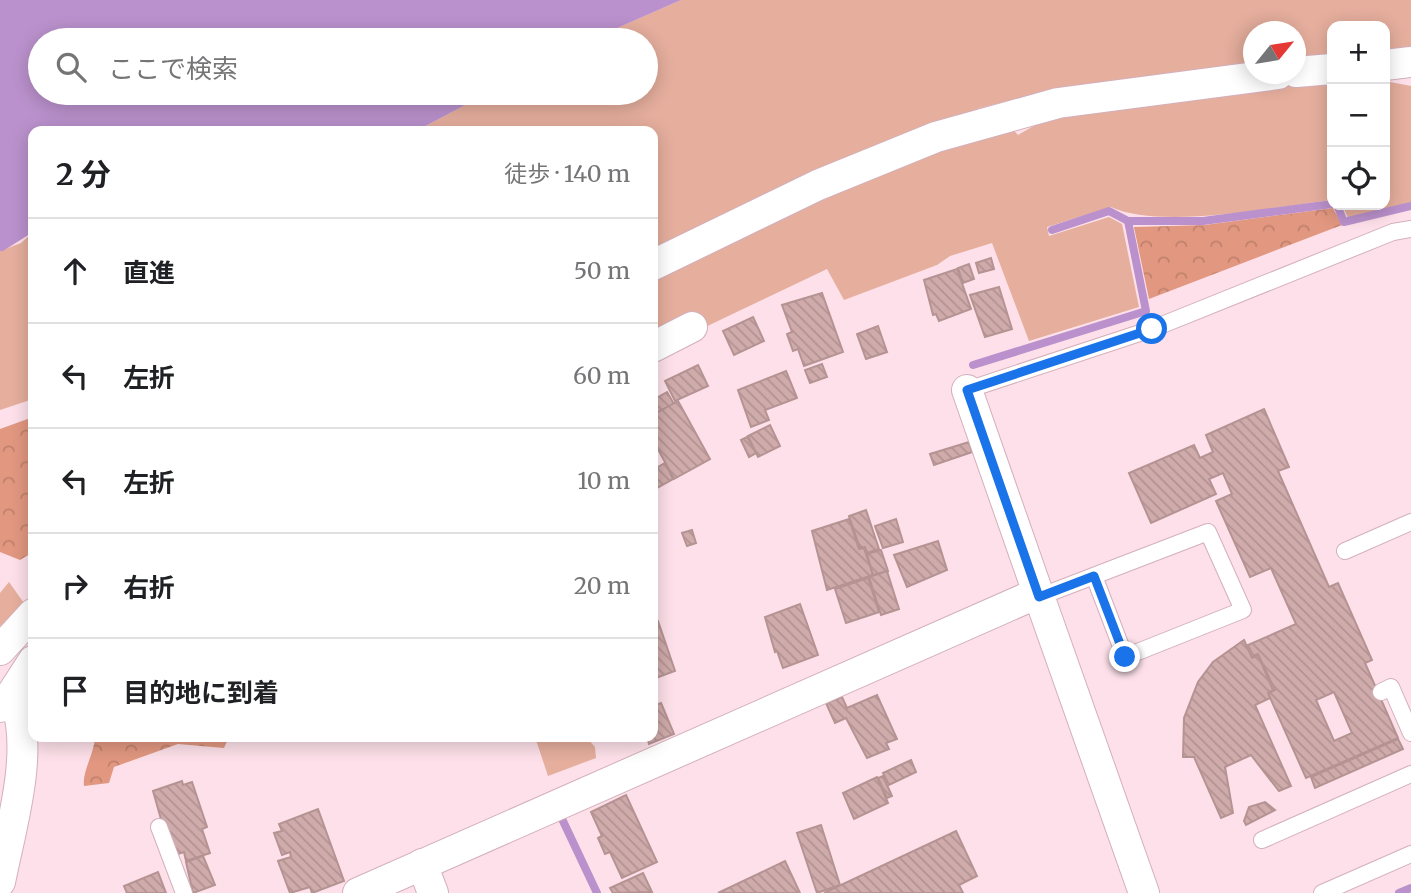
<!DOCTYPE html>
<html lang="ja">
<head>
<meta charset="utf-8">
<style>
  :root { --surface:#fff; --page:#f2f2f2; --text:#202124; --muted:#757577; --line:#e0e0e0 }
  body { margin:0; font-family:Merriweather,"Noto Sans JP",serif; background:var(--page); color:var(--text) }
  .controls { position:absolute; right:21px; top:21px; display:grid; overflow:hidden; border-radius:14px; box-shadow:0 4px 18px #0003 }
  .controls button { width:63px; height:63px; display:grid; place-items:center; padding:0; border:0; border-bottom:2px solid var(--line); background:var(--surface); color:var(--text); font:35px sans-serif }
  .compass { position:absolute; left:1243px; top:21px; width:63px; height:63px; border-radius:50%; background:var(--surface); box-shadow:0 4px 18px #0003; rotate:60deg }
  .stop { position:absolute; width:21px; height:21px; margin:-16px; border:5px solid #1a73e8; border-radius:50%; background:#fff }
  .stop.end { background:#1a73e8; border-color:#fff; box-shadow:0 2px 7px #0008 }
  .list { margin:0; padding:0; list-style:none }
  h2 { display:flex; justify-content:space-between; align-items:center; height:91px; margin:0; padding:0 28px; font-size:30px }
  h2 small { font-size:23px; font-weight:400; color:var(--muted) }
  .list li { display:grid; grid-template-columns:46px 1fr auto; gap:21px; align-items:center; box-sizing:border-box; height:105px; padding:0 28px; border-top:2px solid var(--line) }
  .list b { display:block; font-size:26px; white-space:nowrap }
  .list em { font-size:23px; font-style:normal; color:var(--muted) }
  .icon { flex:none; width:38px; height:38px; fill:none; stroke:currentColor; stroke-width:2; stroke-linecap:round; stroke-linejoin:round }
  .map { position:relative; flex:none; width:1411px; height:893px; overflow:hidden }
  .search { position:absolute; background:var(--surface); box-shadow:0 4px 18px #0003; left:28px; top:28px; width:630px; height:77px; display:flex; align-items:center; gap:18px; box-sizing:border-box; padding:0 24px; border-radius:38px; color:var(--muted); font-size:26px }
  .panel { position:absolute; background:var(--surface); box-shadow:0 4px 18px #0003; left:28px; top:126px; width:630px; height:616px; border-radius:14px }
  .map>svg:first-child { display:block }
</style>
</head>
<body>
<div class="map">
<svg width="1411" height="893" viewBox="0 0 1411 893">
  <defs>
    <pattern id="forest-crowns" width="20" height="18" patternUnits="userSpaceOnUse" patternTransform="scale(1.75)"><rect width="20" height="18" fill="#e19780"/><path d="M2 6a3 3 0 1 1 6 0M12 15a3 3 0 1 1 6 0" fill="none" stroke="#c0816d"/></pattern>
    <pattern id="building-back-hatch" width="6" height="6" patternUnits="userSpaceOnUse" patternTransform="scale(1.75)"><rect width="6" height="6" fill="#d0abab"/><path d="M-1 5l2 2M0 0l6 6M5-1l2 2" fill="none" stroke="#b29292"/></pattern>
  </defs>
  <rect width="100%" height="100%" fill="#fde0e9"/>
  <g fill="#e5ae9d">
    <path d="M681 0H1411V48L1385 51V26H1332V58L1296 62V32H1254L1253 67 1024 97 980 108 930 127 653 252V131H416L488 93H646V40H590Z"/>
    <path d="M1385 81 1411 86V202L1348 218 1342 205H1385Z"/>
    <path d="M1332 82V200C1277 207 1160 230 1111 207L1047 227 1049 236 1109 217 1122 224 1139 307 1029 341 992 243 950 256 937 265 844 300 827 269 699 330 653 338V276L836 187 1009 125 1018 135 1054 114 1193 95Z"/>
    <path d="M33 232V399L0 410V251L21 243Z"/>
    <path d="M9 582 26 606 0 626V593Z"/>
    <path d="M535 737H586L595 747 596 758 548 776Z"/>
  </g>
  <g fill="url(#forest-crowns)">
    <path d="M1333 208 1342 225 1149 299 1134 227 1205 225Z"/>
    <path d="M33 417V552L20 560 0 552V429Z"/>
    <path d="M95 737H229L224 748 178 744 114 767 109 783 84 786C82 771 94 755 95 737Z"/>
  </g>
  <path fill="#ba91cc" d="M0 0H681L590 40H40V93H488L416 131H33V232L3 251H0Z"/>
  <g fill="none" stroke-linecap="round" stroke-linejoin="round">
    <g stroke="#ba91cc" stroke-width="8">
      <path d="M1337 205 1344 222 1411 206"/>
      <path d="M1128 221H1203L1332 204"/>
      <path d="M973 365 1146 311 1128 221 1109 211 1052 230"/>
      <path d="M563 821 597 893"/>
      <path d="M1399 893 1411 888"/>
    </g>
  </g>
  <g fill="url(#building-back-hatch)" stroke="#b69393" stroke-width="2" fill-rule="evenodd">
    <path d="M991 258 994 269 979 273 976 263Z"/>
    <path d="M969 264 974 279 963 283 958 268Z"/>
    <path d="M957 269 971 309 939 321 936 314 933 315 924 280Z"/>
    <path d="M999 287 1012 329 985 337 970 295Z"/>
    <path d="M822 293 843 352 804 366 798 349 793 351 787 334 792 332 782 305Z"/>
    <path d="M753 317 764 341 734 355 723 331Z"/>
    <path d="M878 326 887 352 866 359 857 334Z"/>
    <path d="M822 364 827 377 810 383 805 370Z"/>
    <path d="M698 365 708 386 675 401 665 381Z"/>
    <path d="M786 371 797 398 765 410 769 420 751 427 738 390Z"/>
    <path d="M667 392 674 404 654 414 653 400Z"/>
    <path d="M678 401 710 459 674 479 653 440V415Z"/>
    <path d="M1264 409 1289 467 1278 471 1329 587 1338 583 1372 660 1365 663 1398 738 1306 778 1268 693 1275 690 1258 654 1253 656 1248 645 1296 624 1271 568 1250 577 1216 501 1232 494 1223 473 1209 479 1216 494 1151 523 1129 473 1194 445 1200 458 1213 452 1206 435ZM1334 692 1352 733 1334 741 1316 700Z"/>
    <path d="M770 425 780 446 758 457 748 436Z"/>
    <path d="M747 437 756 453 749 457 741 440Z"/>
    <path d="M969 442 972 452 934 465 930 454Z"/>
    <path d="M665 463 673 479 657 488 653 470Z"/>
    <path d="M866 510 879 549 867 553 865 547 860 548 849 516Z"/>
    <path d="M849 519 859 549 864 548 873 575 827 590 812 531Z"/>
    <path d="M896 519 903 542 883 548 875 526Z"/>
    <path d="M692 530 696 543 687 546 682 533Z"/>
    <path d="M938 541 947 570 907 587 894 555Z"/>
    <path d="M881 550 888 571 873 575 867 554Z"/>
    <path d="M887 571 899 609 881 615 869 577Z"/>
    <path d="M868 578 879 612 846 623 835 589Z"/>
    <path d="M800 604 818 655 783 668 777 651 775 652 765 617Z"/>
    <path d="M658 621 675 671 653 679V623Z"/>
    <path d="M1244 640 1252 658 1258 655 1273 690 1268 693 1270 698 1255 705 1291 786 1279 791 1251 755 1225 767 1233 813 1221 818 1194 757H1183L1184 718 1198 682 1213 662Z"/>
    <path d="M877 695 897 739 886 743 889 749 867 758 846 718 835 723 826 703 842 697 847 708Z"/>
    <path d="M661 703 674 734 649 744 647 737H653V706Z"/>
    <path d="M1398 739 1403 749 1315 788 1311 777Z"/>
    <path d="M911 760 916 772 889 785 883 773Z"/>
    <path d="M883 776 892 796 887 798 878 778Z"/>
    <path d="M877 777 888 803 854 819 843 793Z"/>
    <path d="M182 781 183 785 192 782 207 827 202 829 210 853 186 861 184 852 178 854 176 849 170 851 153 791Z"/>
    <path d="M626 795 657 862 622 878 610 852 605 854 598 838 602 836 591 812Z"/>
    <path d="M1265 802 1275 810 1246 825 1244 821 1249 807Z"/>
    <path d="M318 809 344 881 312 893 310 887 290 893 278 861 291 857 290 852 282 855 274 833 282 831 279 824Z"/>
    <path d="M821 825 840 885 817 893 797 833Z"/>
    <path d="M956 831 977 876 959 885 963 893H824Z"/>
    <path d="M203 856 215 885 193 893 186 862Z"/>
    <path d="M785 861 800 893H718Z"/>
    <path d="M158 872 166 893H127L124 886Z"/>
    <path d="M643 873 652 892 613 893 610 888Z"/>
  </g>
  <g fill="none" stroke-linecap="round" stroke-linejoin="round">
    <g stroke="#d3b0bb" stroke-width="18">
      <g id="service">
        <path d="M967 390 1152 329 1393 232 1411 229"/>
        <path d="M1345 551 1411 522"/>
        <path d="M1039 597 1208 532 1243 610 1125 657 1094 576"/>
        <path d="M1381 692 1391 687 1411 733"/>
        <path d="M159 827 184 893"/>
        <path d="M1262 840 1411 774"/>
        <path d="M1322 893 1411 854"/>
      </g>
    </g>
    <g stroke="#d3b0bb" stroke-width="32">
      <g id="minor">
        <path d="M1385 65 1411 62"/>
        <path d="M1296 72 1332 69"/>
        <path d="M653 265 818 185 936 137 1058 103 1278 74"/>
        <path d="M653 347 692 327"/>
        <path d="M967 390 1038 593"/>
        <path d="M0 650 33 614"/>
        <path d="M6 703 33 661"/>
        <path d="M0 707 6 703 17 706C33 757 10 831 0 882"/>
        <path d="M422 864 433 893"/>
        <path d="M358 893 1038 593 1144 893"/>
      </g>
    </g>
    <use href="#service" stroke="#fff" stroke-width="16"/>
    <use href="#minor" stroke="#fff" stroke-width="30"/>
  </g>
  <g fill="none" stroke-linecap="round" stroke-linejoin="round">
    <path stroke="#1a73e8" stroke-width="9" d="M1125 657 1094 576 1039 597 967 390 1152 329"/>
  </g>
</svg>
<div class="controls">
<button>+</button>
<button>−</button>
<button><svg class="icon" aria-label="locate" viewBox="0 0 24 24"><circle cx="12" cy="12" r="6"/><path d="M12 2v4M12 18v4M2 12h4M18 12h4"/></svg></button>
</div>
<svg class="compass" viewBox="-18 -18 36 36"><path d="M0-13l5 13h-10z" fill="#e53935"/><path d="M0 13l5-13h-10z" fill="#757577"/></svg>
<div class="stop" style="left:1152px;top:329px"></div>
<div class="stop end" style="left:1125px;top:657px"></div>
<div class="search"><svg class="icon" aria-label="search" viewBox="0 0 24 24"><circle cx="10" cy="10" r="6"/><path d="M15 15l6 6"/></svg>ここで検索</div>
<section class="panel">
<h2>2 分<small>徒歩 · 140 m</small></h2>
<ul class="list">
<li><svg class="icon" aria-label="ahead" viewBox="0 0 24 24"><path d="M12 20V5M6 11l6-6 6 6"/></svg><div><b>直進</b></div><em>50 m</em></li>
<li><svg class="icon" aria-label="left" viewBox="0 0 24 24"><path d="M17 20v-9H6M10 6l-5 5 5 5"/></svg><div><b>左折</b></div><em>60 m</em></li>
<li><svg class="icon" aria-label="left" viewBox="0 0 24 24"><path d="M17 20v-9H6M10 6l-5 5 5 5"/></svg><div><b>左折</b></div><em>10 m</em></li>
<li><svg class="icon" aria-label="right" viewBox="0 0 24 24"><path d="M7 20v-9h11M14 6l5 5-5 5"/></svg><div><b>右折</b></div><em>20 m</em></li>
<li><svg class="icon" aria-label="arrive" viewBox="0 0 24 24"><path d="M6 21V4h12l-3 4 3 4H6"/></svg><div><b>目的地に到着</b></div></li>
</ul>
</section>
</div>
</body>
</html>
